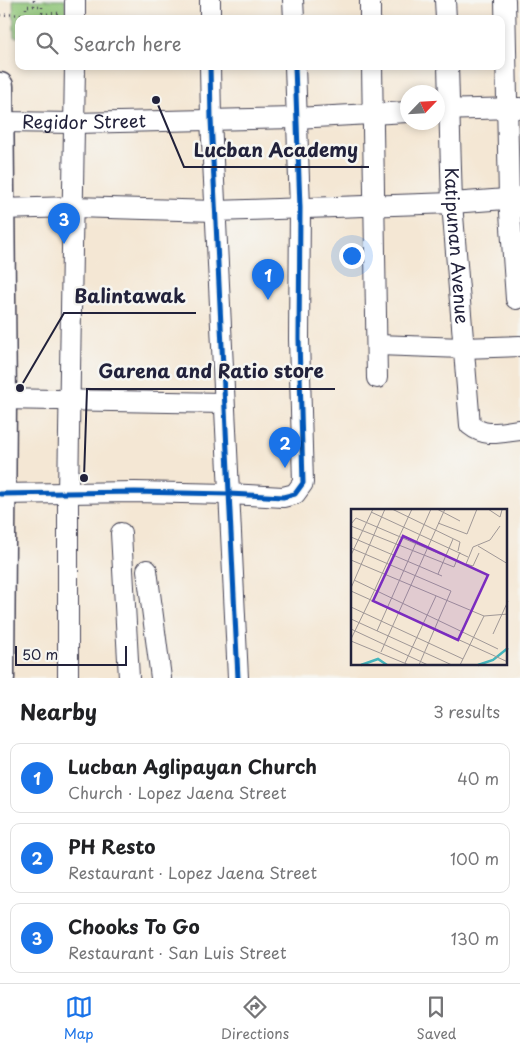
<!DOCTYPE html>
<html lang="en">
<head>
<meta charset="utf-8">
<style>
  :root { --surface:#fff; --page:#f2f2f2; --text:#202124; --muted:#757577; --line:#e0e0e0; --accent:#1a73e8 }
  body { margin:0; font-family:"Playpen Sans",sans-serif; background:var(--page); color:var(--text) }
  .compass { position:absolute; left:400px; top:85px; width:45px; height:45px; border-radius:50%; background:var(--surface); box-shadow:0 2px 8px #0003; rotate:65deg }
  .scale { position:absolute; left:15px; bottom:12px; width:112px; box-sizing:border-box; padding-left:5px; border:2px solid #22223b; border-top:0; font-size:14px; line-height:18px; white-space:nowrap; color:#22223b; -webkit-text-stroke:4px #f6f6f2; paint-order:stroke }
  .you { position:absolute; left:351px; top:255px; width:18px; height:18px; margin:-12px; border:4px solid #fff; border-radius:50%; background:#1a73e8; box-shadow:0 0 0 8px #1a73e833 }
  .badge { display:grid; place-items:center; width:32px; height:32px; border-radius:50%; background:var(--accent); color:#fff; font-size:16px; font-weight:700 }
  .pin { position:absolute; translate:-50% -41px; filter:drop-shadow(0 1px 2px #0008) }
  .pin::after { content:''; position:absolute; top:26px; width:18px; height:15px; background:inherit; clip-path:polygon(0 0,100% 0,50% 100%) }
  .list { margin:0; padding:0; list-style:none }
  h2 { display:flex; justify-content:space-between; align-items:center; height:65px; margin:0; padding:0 20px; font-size:21px }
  h2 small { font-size:16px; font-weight:400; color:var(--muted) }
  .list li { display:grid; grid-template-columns:32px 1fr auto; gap:15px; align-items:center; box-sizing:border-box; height:70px; margin:0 10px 10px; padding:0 10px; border:1px solid var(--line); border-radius:10px }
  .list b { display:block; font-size:19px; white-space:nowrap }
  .list p { margin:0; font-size:16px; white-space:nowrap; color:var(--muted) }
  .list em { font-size:16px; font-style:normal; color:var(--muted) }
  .icon { flex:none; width:28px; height:28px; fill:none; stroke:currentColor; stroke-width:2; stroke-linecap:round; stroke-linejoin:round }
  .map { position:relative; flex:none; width:520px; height:678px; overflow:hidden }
  .search { position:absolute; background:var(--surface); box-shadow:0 2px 8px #0003; left:15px; right:15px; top:15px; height:55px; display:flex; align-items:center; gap:12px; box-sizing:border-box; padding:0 18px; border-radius:10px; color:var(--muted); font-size:19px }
  .sheet { height:305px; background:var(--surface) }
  nav { display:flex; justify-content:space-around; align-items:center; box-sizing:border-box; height:70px; border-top:1px solid var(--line); background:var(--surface); font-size:14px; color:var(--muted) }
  nav a { display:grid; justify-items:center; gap:2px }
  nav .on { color:var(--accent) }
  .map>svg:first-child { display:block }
</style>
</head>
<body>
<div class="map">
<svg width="520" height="678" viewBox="0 0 520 678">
  <rect width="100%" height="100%" fill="#f6f6f2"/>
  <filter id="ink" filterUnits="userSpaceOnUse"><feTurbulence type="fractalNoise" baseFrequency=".02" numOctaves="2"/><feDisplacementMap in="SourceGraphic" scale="10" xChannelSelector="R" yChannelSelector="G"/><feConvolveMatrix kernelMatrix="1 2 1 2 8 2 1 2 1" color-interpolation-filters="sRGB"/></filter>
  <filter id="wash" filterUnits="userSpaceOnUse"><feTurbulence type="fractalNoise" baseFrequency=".0096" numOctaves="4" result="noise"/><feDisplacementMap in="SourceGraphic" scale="20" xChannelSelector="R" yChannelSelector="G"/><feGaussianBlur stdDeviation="1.12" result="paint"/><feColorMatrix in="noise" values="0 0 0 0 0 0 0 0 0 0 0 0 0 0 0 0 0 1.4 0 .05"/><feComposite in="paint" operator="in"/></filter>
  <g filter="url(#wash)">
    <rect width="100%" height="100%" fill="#f4e7d4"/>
    <path fill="#8dc476" stroke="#587358" d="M13 0H65L66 19H19V37H14Z"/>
  </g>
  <g filter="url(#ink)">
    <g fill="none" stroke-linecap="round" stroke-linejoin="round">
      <g stroke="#424052" stroke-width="22">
        <g id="minor">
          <path d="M75 0V19"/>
          <path d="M210 0V19"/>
          <path d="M293 0 294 19"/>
          <path d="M370 0V19"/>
          <path d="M445 0 446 19"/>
          <path d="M505 0 509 198 516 299"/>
          <path d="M210 66 211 119 238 678"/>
          <path d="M372 66 377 378"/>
          <path id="s1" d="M448 66 452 203 470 425C486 438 501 432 520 430"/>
          <path d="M438 110 520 108"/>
          <path id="s2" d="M0 122 75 123 296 118 408 112"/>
          <path d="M0 209 73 207 216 211 452 203 520 198"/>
          <path d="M377 345 463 348 520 346"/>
          <path d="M0 399 224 403"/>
          <path d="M0 494 135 492 229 494 283 497 295 494 303 483 299 339 300 208 295 66"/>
          <path d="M121 533 129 678"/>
          <path d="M147 570 161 678"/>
          <path d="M68 678V493L75 66"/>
        </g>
      </g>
      <g stroke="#424052" stroke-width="29">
        <path id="major" d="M0 86 3 399 1 678"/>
      </g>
      <g stroke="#424052" stroke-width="2.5" stroke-dasharray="1 4" stroke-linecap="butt">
        <path d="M34 0V6"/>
        <path d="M42 14 58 13"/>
        <path d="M0 15 26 14"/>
        <path d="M26 19V6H42V19"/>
      </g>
      <use href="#minor" stroke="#fff" stroke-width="20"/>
      <use href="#major" stroke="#fff" stroke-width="26"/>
      <g stroke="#f6f6f2" stroke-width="8">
        <g id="cycleway">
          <path d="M210 66 211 119 238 678"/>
          <path d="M0 494 135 492 229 494 283 497 295 494 303 483 299 339 300 208 295 66"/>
        </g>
      </g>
      <use href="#cycleway" stroke="#0057b8" stroke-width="5"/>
    </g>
  </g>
  <g text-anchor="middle" stroke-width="5" stroke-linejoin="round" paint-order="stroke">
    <g font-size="18" fill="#22223b" stroke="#f6f6f2">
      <text dy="6" stroke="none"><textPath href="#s2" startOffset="84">Regidor Street</textPath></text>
      <text dy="6" stroke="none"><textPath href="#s1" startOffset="180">Katipunan Avenue</textPath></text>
    </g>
  </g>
  <g transform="translate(351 509)">
    <rect width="156" height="156" fill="#f4e7d4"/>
    <path fill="none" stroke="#45b5bc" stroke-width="2.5" d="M10 156 27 150 36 156M127 156 142 151 157 139"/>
    <path fill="none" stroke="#a09897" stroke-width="1" d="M41 0 109 33 107 42M86 0 109 12M137 0 149 8 151 1M20 3 117 48M87 14 116 25 126 0M0 15 5 9 89 45M0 17 103 58 109 43M0 28 91 67M127 37 157 55M0 39 100 82 68 156M128 44 122 57 115 55 122 38 139 31 149 17M0 46 22 0M0 51 133 107 157 105M87 65 102 30M3 71 147 140M0 79 34 0M0 82 157 153M19 91 61 0M0 98 112 150M0 110 101 156M0 120 77 156M26 122 80 0M142 125 157 92M0 130 19 91M0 132 58 156M30 143 94 0M54 154 85 87M109 156 133 107"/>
    <path fill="#7b2cbf" fill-opacity="0.15" stroke="#7b2cbf" stroke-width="2.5" d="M52 27 137 66 107 131 22 92Z"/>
    <rect width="156" height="156" fill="none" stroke="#22223b" stroke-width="2.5"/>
  </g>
  <path fill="none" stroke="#22223b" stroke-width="2" d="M156 100L184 167H369M20 388L64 313H196M84 478L87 389H335"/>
  <g fill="#22223b" stroke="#f6f6f2" stroke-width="2">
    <circle cx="156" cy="100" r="5"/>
    <circle cx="20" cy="388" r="5"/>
    <circle cx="84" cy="478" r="5"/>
  </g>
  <g font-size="19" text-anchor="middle" font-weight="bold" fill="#22223b" stroke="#f6f6f2" stroke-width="5" stroke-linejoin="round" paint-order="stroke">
    <text x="276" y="157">Lucban Academy</text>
    <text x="130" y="303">Balintawak</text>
    <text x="211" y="378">Garena and Ratio store</text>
  </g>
</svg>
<svg class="compass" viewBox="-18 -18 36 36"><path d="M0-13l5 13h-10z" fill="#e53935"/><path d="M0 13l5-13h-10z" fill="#757577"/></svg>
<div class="scale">50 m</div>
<div class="you"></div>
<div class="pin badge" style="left:268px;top:300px">1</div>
<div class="pin badge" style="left:285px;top:468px">2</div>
<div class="pin badge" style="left:64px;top:244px">3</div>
<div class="search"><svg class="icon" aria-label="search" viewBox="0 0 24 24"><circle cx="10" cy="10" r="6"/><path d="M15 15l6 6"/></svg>Search here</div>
</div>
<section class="sheet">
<h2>Nearby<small>3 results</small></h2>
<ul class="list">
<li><span class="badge">1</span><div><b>Lucban Aglipayan Church</b><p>Church · Lopez Jaena Street</p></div><em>40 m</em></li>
<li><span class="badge">2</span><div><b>PH Resto</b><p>Restaurant · Lopez Jaena Street</p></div><em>100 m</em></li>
<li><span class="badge">3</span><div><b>Chooks To Go</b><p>Restaurant · San Luis Street</p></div><em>130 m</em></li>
</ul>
</section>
<nav>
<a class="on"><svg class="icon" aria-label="map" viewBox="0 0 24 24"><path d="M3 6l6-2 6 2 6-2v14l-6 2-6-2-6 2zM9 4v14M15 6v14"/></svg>Map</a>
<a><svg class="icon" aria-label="directions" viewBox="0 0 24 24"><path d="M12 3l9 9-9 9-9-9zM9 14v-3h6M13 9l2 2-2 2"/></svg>Directions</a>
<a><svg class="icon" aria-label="saved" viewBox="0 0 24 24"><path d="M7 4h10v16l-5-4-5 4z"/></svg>Saved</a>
</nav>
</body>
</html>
